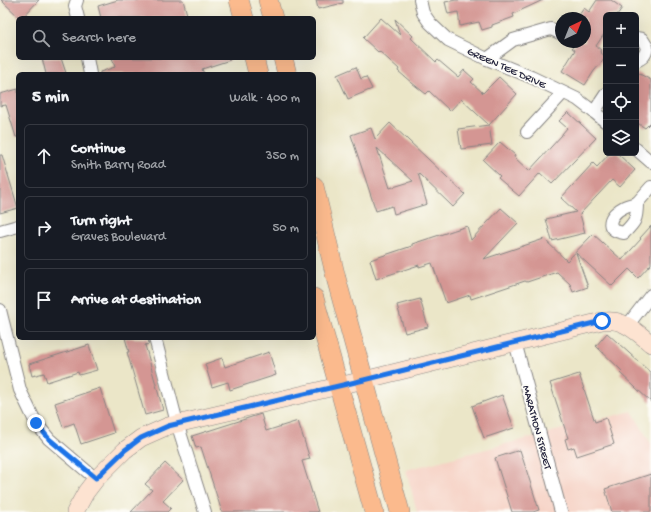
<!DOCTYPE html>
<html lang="en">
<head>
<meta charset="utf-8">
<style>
  :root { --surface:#171b24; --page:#20242c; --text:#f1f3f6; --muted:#9ea1a6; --line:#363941 }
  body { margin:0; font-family:"Gochi Hand",sans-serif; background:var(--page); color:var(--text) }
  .controls { position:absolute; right:12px; top:12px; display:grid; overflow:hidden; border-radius:6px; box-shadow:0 4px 16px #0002 }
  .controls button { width:36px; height:36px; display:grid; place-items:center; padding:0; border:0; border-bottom:1px solid var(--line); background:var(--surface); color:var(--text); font:20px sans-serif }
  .compass { position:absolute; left:555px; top:12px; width:36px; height:36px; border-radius:50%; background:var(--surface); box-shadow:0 4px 16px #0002; rotate:43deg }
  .stop { position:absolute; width:12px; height:12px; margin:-9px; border:3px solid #1a73e8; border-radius:50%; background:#fff }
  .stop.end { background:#1a73e8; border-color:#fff; box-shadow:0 1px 4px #0008 }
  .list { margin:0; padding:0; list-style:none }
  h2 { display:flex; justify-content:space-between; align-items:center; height:52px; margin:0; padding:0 16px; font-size:17px }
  h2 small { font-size:13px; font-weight:400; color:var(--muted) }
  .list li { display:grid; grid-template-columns:26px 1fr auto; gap:12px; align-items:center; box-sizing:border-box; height:64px; margin:0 8px 8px; padding:0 8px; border:1px solid var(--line); border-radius:6px }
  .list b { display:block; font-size:15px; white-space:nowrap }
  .list p { margin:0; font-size:13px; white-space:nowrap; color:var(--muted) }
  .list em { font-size:13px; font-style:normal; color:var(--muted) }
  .icon { flex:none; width:22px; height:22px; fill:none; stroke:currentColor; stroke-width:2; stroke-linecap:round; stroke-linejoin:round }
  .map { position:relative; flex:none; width:651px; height:512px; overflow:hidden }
  .search { position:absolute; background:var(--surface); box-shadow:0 4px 16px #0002; left:16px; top:16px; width:300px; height:44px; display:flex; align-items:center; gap:10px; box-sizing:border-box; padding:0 14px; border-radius:6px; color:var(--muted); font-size:15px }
  .panel { position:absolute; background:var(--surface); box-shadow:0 4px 16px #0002; left:16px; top:72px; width:300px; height:268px; border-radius:6px }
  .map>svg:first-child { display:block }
</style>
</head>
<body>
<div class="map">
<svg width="651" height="512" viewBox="0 0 651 512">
  <rect width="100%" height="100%" fill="#fdfcf7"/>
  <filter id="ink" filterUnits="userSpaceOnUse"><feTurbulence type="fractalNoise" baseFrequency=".025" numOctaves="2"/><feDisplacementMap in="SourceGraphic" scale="8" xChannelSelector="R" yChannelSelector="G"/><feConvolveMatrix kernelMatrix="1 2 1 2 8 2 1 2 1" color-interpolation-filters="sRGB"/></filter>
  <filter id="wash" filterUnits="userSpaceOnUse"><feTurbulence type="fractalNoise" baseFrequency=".012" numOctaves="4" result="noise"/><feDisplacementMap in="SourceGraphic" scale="16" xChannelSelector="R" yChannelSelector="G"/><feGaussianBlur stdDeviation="0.9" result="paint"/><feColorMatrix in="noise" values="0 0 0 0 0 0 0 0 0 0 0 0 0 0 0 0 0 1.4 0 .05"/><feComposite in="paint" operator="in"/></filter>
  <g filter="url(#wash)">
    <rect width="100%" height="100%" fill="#ebe6c8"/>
    <path fill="#f6d2c5" d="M632 411 651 444V512H417L406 470Z"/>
    <g id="blocks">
      <g fill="#d49693" fill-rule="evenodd">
        <path d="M1 0H39L22 18H20Z"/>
        <path d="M118 0H183L188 18H101L98 6Z"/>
        <path d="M316 0H343V3L318 9Z"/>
        <path d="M456 0H543L513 14 514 17 492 25V27L482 30 479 22 460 26 458 12 448 14 445 2Z"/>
        <path d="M597 0H611L622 8 617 15H606V31L596 46 601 50 600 52 606 57 594 71 585 85 562 71 575 50 572 48 577 42H585V18H577L584 8 589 12Z"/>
        <path d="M381 18 400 35 395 19 413 36 411 38 436 62 438 60 458 77 464 70 474 79 471 82 483 93 499 77 517 94 489 125 461 99 450 111 429 91 426 94 412 83 398 71 399 69 379 51 378 52 363 38Z"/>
        <path d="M42 58H61L66 73 61 74H46Z"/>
        <path d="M112 58H230V60L202 69 204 74H100V72L115 67Z"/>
        <path d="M356 67 361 79 366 77 372 89 348 99 337 75Z"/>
        <path d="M636 72 651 80V122L645 128 636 122Z"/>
        <path d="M18 89V137H16L6 105 0 106V94Z"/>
        <path d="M568 112 596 138 552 184 540 173 519 196 498 178 500 176 483 160 500 142 515 155 514 157 529 171 562 135V134L567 128 559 121Z"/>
        <path d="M390 123 465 194 453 207 418 173 427 204 394 214 392 206 376 211 351 135 371 128 375 139ZM377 148 413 181 390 188Z"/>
        <path d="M489 125 492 145 461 149 458 129Z"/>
        <path d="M610 153H617L635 170 620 187 612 180 580 214 585 233 552 241 546 219 576 212 561 198 593 163 597 167Z"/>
        <path d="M0 155H2L18 208 0 213Z"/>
        <path d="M501 208 518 223 484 259 544 239 567 261 593 234 622 260 641 239 640 238 651 226V264L638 278 629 269 612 286 576 253 588 287 573 292 570 284 557 272 527 282 525 281 471 299 470 295 446 303 432 263 419 267V265L376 279 370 260 412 246V244L467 226 471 240Z"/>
        <path d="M420 299 428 327 405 333 397 305Z"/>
        <path d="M607 333 651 373V402L620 373 622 371 596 346Z"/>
        <path d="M125 338H148L149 344 145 345 163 410 145 415 127 352H129Z"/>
        <path d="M89 345 97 370 79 375 78 372 47 382 44 373 32 376 29 364Z"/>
        <path d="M269 352 276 375 230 390 228 382 212 387 205 364 222 358 225 367Z"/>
        <path d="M579 374 595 422 606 418 614 444 577 456 574 447 568 449 565 439 568 438 550 383Z"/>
        <path d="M100 388 114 433 81 444 74 423 63 427 55 403Z"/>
        <path d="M502 395 514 428 484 438 472 406Z"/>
        <path d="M261 414 266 431 298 421 310 459 302 461 318 512H222L201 447 196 448 192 436Z"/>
        <path d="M520 450 539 510 533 512H512L495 458Z"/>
        <path d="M165 463 183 480 163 501 171 508 167 512H131L152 490 145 484Z"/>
        <path d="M651 474V512H612L605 489Z"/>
      </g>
    </g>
  </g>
  <g filter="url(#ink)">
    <use href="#blocks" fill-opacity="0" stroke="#868482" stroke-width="1"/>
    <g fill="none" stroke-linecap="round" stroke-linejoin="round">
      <g stroke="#868482" stroke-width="14">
        <g id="street">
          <path d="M77 0 75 6 78 18"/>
          <path d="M420 0 423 13 430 23 448 40 487 59 531 77 577 99 594 112 606 122"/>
          <path d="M636 38 642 39 647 47C646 55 643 58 636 61"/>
          <path d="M87 58 90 74"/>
          <path d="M487 59 513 40 551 29 560 33"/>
          <path d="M594 112 606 94"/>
          <path d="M527 132 563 93"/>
          <path d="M636 149 651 162"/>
          <path d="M637 203C637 220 635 222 624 233 602 230 610 214 624 207 628 205 633 204 637 203Z"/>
          <path d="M637 203 651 187"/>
          <path d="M0 231 18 226"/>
          <path d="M0 310 20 390 36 423 49 439 96 479"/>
          <path d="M627 326 651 295"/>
          <path d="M155 338 177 423 205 512"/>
          <path d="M515 342 561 512"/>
        </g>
      </g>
      <g stroke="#868482" stroke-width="18">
        <path id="secondary" d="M75 512 86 492 96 479 125 450 141 438 168 426 364 380 602 321C608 321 613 320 618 322 630 325 642 336 651 344"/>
      </g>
      <g stroke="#868482" stroke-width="20">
        <g id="primary">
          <path d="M239 0 244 18"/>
          <path d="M268 0 273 18"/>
          <path d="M254 58 258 74"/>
          <path d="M283 58 287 74"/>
          <path d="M314 186 336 278 400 512"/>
          <path d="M314 298 374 512"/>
        </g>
      </g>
      <use href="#street" stroke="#fff" stroke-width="12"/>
      <use href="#secondary" stroke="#fde3d1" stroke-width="17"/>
      <use href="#primary" stroke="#fbba8d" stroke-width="19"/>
    </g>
  </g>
  <g fill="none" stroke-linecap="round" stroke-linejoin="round" filter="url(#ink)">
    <path stroke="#1a73e8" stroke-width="5" d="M36 423 49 439 96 478 125 450 141 438 168 426 364 380 602 321"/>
  </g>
  <g text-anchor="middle" stroke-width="3.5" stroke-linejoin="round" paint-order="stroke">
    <g font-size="11" fill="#22223b" stroke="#fdfcf7">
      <text transform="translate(507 67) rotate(24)" y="4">GREEN TEE DRIVE</text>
      <text transform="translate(538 427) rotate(75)" y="4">MARATHON STREET</text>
    </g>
  </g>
</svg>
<div class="controls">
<button>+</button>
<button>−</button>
<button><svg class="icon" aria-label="locate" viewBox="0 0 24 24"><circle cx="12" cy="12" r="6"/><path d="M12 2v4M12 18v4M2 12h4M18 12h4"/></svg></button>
<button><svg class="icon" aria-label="layers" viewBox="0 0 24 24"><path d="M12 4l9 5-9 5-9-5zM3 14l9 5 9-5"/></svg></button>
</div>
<svg class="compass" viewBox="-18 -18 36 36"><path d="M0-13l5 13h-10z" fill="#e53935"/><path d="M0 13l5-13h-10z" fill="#9ea1a6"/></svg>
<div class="stop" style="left:602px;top:321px"></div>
<div class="stop end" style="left:36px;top:423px"></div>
<div class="search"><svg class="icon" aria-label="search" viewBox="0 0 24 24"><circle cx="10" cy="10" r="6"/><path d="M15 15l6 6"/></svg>Search here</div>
<section class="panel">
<h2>5 min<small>Walk · 400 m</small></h2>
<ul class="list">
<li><svg class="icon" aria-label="ahead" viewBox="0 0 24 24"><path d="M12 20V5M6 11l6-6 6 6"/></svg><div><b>Continue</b><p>Smith Barry Road</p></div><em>350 m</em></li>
<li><svg class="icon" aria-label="right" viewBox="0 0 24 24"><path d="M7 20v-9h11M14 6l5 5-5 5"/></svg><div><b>Turn right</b><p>Graves Boulevard</p></div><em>50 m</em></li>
<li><svg class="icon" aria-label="arrive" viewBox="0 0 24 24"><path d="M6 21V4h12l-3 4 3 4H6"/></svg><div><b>Arrive at destination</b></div></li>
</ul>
</section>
</div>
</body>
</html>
